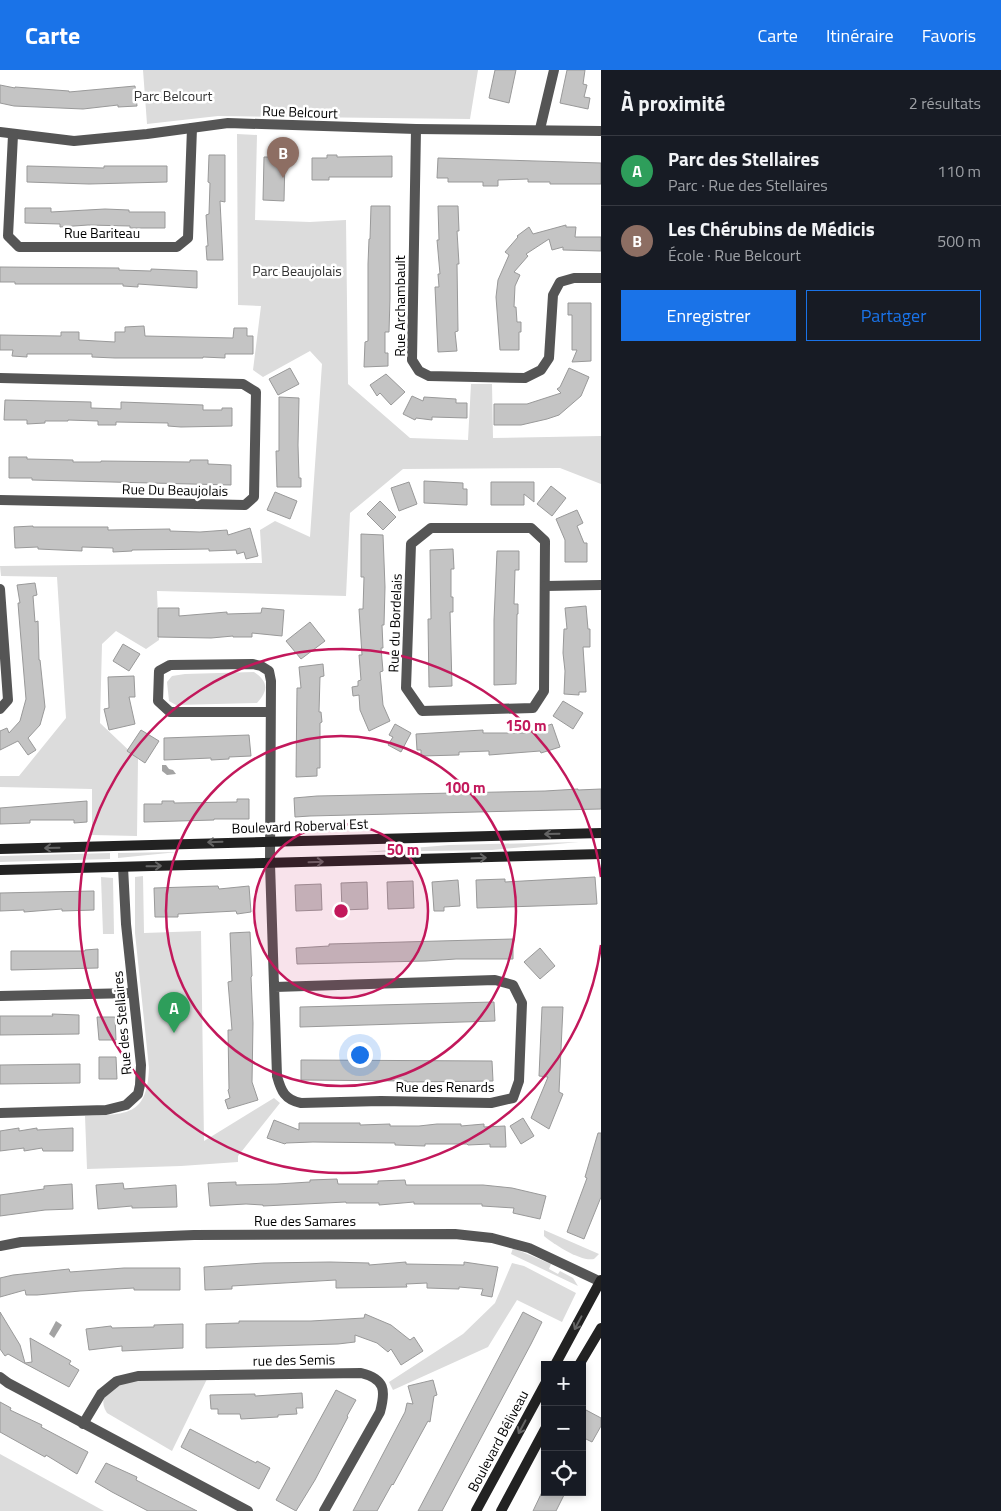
<!DOCTYPE html>
<html lang="fr">
<head>
<meta charset="utf-8">
<style>
  :root { --surface:#171b24; --page:#20242c; --text:#f1f3f6; --muted:#9ea1a6; --line:#363941; --accent:#1a73e8 }
  body { margin:0; font-family:"Titillium Web",sans-serif; background:var(--page); color:var(--text) }
  .controls { position:absolute; right:15px; bottom:15px; display:grid; overflow:hidden; border-radius:0px; box-shadow:0 2px 8px #0003 }
  .controls button { width:45px; height:45px; display:grid; place-items:center; padding:0; border:0; border-bottom:1px solid var(--line); background:var(--surface); color:var(--text); font:25px sans-serif }
  .you { position:absolute; left:359px; top:984px; width:18px; height:18px; margin:-12px; border:4px solid #fff; border-radius:50%; background:#1a73e8; box-shadow:0 0 0 8px #1a73e833 }
  .badge { display:grid; place-items:center; width:32px; height:32px; border-radius:50%; background:var(--accent); color:#fff; font-size:16px; font-weight:700 }
  .pin { position:absolute; translate:-50% -41px; filter:drop-shadow(0 1px 2px #0008) }
  .pin::after { content:''; position:absolute; top:26px; width:18px; height:15px; background:inherit; clip-path:polygon(0 0,100% 0,50% 100%) }
  .list { margin:0; padding:0; list-style:none }
  h2 { display:flex; justify-content:space-between; align-items:center; height:65px; margin:0; padding:0 20px; font-size:21px }
  h2 small { font-size:16px; font-weight:400; color:var(--muted) }
  .list li { display:grid; grid-template-columns:32px 1fr auto; gap:15px; align-items:center; box-sizing:border-box; height:70px; padding:0 20px; border-top:1px solid var(--line) }
  .list b { display:block; font-size:19px; white-space:nowrap }
  .list p { margin:0; font-size:16px; white-space:nowrap; color:var(--muted) }
  .list em { font-size:16px; font-style:normal; color:var(--muted) }
  .actions { display:flex; gap:10px; padding:15px 20px }
  .actions a { flex:1; padding:11px 0; border:1px solid var(--accent); border-radius:0px; text-align:center; font-size:18px; color:var(--accent) }
  .actions .main { background:var(--accent); color:#fff }
  .icon { flex:none; width:28px; height:28px; fill:none; stroke:currentColor; stroke-width:2; stroke-linecap:round; stroke-linejoin:round }
  .map { position:relative; flex:none; width:601px; height:1441px; overflow:hidden }
  header { display:flex; align-items:center; gap:30px; box-sizing:border-box; height:70px; padding:0 25px; background:var(--accent); color:#fff }
  header strong { font-size:24px }
  nav { display:flex; gap:28px; margin-inline-start:auto; font-size:18px }
  main { display:flex }
  aside { flex:1; background:var(--surface) }
  .map>svg:first-child { display:block }
</style>
</head>
<body>
<header>
<strong>Carte</strong>
<nav><a>Carte</a><a>Itinéraire</a><a>Favoris</a></nav>
</header>
<main>
<div class="map">
<svg width="601" height="1441" viewBox="0 0 601 1441">
  <rect width="100%" height="100%" fill="#fff"/>
  <g fill="#dcdcdc">
    <path d="M143 0H478L470 49 218 46 147 54Z"/>
    <path d="M237 64 257 65 255 150 310 152 346 150 348 314 410 368 468 370 471 314H492L493 368 601 366V414L560 398 403 399 350 443 346 526 157 521 159 570 146 579 116 561 102 574 100 653 138 689 137 766 92 765V719L0 717V706H19L66 648 57 507 1 506 0 496 262 493 260 460 275 451 310 467 322 294 310 281 263 307 253 300 261 236 238 235Z"/>
    <path d="M254 602C269 612 268 621 257 633L176 635 169 631 167 612 172 606 185 604Z"/>
    <path d="M579 772 492 780 365 782 449 775Z"/>
    <path d="M178 782 118 788V783Z"/>
    <path d="M110 783V789L0 792V786Z"/>
    <path d="M143 806 144 863 201 861 204 1071 274 1028 280 1033 238 1086V1092L181 1096 87 1099 85 1046C126 1044 147 1047 149 998L135 863V807Z"/>
    <path d="M101 807 113 808 114 864H103Z"/>
    <path d="M544 1160 599 1184 594 1189C581 1192 555 1175 544 1166Z"/>
    <path d="M513 1178 551 1194 549 1199 558 1204 560 1201 573 1208 578 1216 511 1184Z"/>
    <path d="M512 1193 524 1196 576 1223 562 1252 517 1230 488 1277 393 1320 389 1312 463 1264 495 1233Z"/>
    <path d="M139 1308 207 1309 172 1381 107 1343C93 1320 123 1314 139 1308Z"/>
    <path d="M0 1384 104 1441H0Z"/>
  </g>
  <g fill="#a3a3a3">
    <path d="M162 695H166L169 699 173 700 176 704 167 705 162 701Z"/>
    <path d="M56 1251 62 1255 54 1268 49 1264Z"/>
  </g>
  <g fill="#c4c4c4" stroke="#999">
    <path d="M495 0H516L509 33 489 28Z"/>
    <path d="M567 0H585L583 14 587 15 584 27 590 28 588 39 560 33Z"/>
    <path d="M0 15 15 18V17L69 21V22L135 16 137 36 118 37V35L83 39 14 36 0 33Z"/>
    <path d="M209 85H225V132L220 131 223 190H207L206 176H208L206 145 209 144 210 113 208 112Z"/>
    <path d="M327 85H337V87L392 86V107H329V110H312V88H327Z"/>
    <path d="M264 87H285L284 131 263 130Z"/>
    <path d="M438 88 601 93V114H550V112H528V109L498 110V116H483V112H448V108H437Z"/>
    <path d="M27 96 104 98V96H167V112L89 114 27 112Z"/>
    <path d="M371 136H390V228L389 262H385V283H388V296L364 297 365 272 368 271V194L369 169H370Z"/>
    <path d="M438 136H458L459 161H457L459 194H457L458 261 455 262 457 281 438 282 435 217H439L438 204H440L437 170H439Z"/>
    <path d="M25 138H51V142L105 139 129 140V142H165V158H130V156L88 155 60 157V154L25 153Z"/>
    <path d="M566 155V157H576L575 167H601V181L563 180V177L552 180 549 169 526 184 528 186 514 202 520 205 515 216 514 237H516L517 252H521V262H519V280H500L496 227 498 210 509 185 505 182 518 167 517 166 529 157 533 164Z"/>
    <path d="M0 197 119 198V200L151 201V199L197 201V218L138 214V217L123 216V214H15V212H0Z"/>
    <path d="M568 233H591V291L572 292 577 280H572V245H568Z"/>
    <path d="M144 256 145 266 233 268 234 258H247V266H253V284H225V288L203 287V288H115L92 287V284H27V287L12 286 13 280H0V265L61 266V262H79V270L115 272V262H125V257Z"/>
    <path d="M290 298 299 314 278 325 269 309Z"/>
    <path d="M569 298 589 307 581 326 559 345 547 349 521 355H494V334H527L561 323 557 319 560 317Z"/>
    <path d="M386 304 405 322 391 335 380 323 377 326 370 315Z"/>
    <path d="M412 326 423 331 424 327 456 329V333H467V348L432 347V350L416 348 415 350 403 344Z"/>
    <path d="M279 327 299 328 298 375 299 408H301V417H277L276 381H279Z"/>
    <path d="M5 330 91 332V338L121 339V332L203 335V340H222V338H232V356L181 357 168 356V353L116 352V355H98V351L68 350V351H45V353L27 354V350H4Z"/>
    <path d="M9 387H27V389L73 390V392H101V391L190 392V390H208V394L231 395V415L32 410V408H9Z"/>
    <path d="M424 411 463 413V419H467V435L424 433Z"/>
    <path d="M409 412 417 434 399 441 391 418Z"/>
    <path d="M491 412H534V432L524 424V435H491Z"/>
    <path d="M551 416 566 428 552 446 537 434Z"/>
    <path d="M275 422 297 431 290 449 267 440Z"/>
    <path d="M380 431 396 447 383 460 367 444Z"/>
    <path d="M577 440 583 453 577 456 584 473H587V492H565V470L556 449Z"/>
    <path d="M33 456V457H108V460L170 459V461L200 462 227 460 228 465 250 458 258 486 246 489 244 482 237 484 236 480 209 481V479L132 480V481L113 482V478L82 477V481L38 479V477L15 478 14 457Z"/>
    <path d="M361 464 383 465 385 517 384 555H382L383 578H381L383 601 380 602 383 635 390 651 369 661 360 640 359 625 353 626 352 617 358 616V611L361 610 359 585H362L359 539H363L364 507H361Z"/>
    <path d="M453 479 454 499H451V527H453V542H450L452 616 429 617 428 549H431L430 480Z"/>
    <path d="M497 481H519V500H515L514 534H518V544H517L516 614 494 615V550Z"/>
    <path d="M35 513 37 525 33 526 35 552 38 551 39 590H40L45 637 40 655 28 668 36 680 28 685 18 671 0 680V661L7 658 9 663 20 651 26 629 19 546 18 533H20L17 515Z"/>
    <path d="M586 536 588 559H590V577H583L586 622H579V625L564 624 565 601 563 583 564 559H567L565 538Z"/>
    <path d="M158 538H179V546L227 542V544L261 543 262 538 284 540 282 566 252 563V567H233V566L211 568 158 567Z"/>
    <path d="M310 552 325 571 301 589 286 571Z"/>
    <path d="M123 574 140 584 129 601 113 591Z"/>
    <path d="M323 594 324 606 320 607 319 642H321L322 652 320 653V698H317V706L296 707 297 618H301L299 597Z"/>
    <path d="M134 606 135 627H129L135 654 109 660 104 639 109 638 108 607Z"/>
    <path d="M563 631 583 643 573 659 553 646Z"/>
    <path d="M395 654 411 663 401 682 388 675 393 667 389 665Z"/>
    <path d="M552 654 560 677 541 683 540 681 489 685V681L459 682V685L421 686V680H417L416 664 483 660V663H525Z"/>
    <path d="M141 660 159 671 145 693 127 681Z"/>
    <path d="M249 665 251 686 229 687V689L211 690V688L164 690V668Z"/>
    <path d="M578 719V720L601 719V739L310 746 295 747 294 728 317 726 545 721Z"/>
    <path d="M237 729H249V749H214V750L144 752V734H162V731H174V733L237 732Z"/>
    <path d="M87 731V752L74 753V750H30V753L0 754V738Z"/>
    <path d="M595 807 597 834 477 838 476 810 505 809V812Z"/>
    <path d="M458 810 460 836 444 837V841H434L432 812Z"/>
    <path d="M413 811 414 838 388 839 387 812Z"/>
    <path d="M367 812 368 839 342 840 341 813Z"/>
    <path d="M321 814 322 840 296 841 295 815Z"/>
    <path d="M218 816 219 819 249 816 251 842 237 844 236 841 178 844V847H155L154 818Z"/>
    <path d="M94 821V840L62 841V839L24 842V840L0 841V823Z"/>
    <path d="M250 862 252 906 251 907 253 953 252 1012 258 1030 228 1039 225 1030 230 1028 228 1020 229 1019 228 960H232L228 912 232 911 230 863Z"/>
    <path d="M513 869V889H456L426 891 297 894 296 878 329 876V874Z"/>
    <path d="M540 878 555 896 540 909 524 892Z"/>
    <path d="M98 879V898L11 900V881H85V880Z"/>
    <path d="M494 932 495 951 300 957V937Z"/>
    <path d="M542 937H563L559 1022 563 1024 549 1059 531 1048 548 1007 539 1006Z"/>
    <path d="M52 944 79 945V964L0 965V946H53Z"/>
    <path d="M97 947H115L116 970H99Z"/>
    <path d="M99 987H116L117 1009H99Z"/>
    <path d="M301 990 492 991 493 1011 407 1012V1011L301 1010Z"/>
    <path d="M80 994V1013L0 1014V995Z"/>
    <path d="M523 1048 534 1066 521 1074 510 1056Z"/>
    <path d="M274 1050 299 1060V1053H360V1055L390 1054V1056H419L437 1054H461V1056L484 1054V1057L505 1056 506 1077H490V1074L468 1075 467 1074H425V1076L395 1075V1073L313 1072 286 1073 285 1074 267 1068Z"/>
    <path d="M19 1058V1061L37 1058V1060L73 1058V1081H43L42 1078 24 1081V1078L0 1081V1061Z"/>
    <path d="M598 1063H601V1127L584 1169 567 1162 587 1108 585 1107Z"/>
    <path d="M337 1109 338 1114H378V1111L405 1110 406 1115H483L512 1118 546 1126 540 1149 513 1143 514 1138 482 1136V1134H414V1132L379 1135V1133H346V1132L263 1136V1135L246 1134 210 1136 208 1113 236 1112V1115L277 1114 310 1112V1110Z"/>
    <path d="M123 1113 124 1119 176 1115 177 1137 132 1138V1136L98 1139 96 1115Z"/>
    <path d="M72 1114 73 1139 45 1140 0 1146V1125L44 1119V1116Z"/>
    <path d="M330 1192 369 1193V1195L406 1192V1194L464 1195V1192L498 1197 492 1227 481 1225 483 1219 459 1217V1219L427 1218V1213L406 1214 407 1217 336 1218V1210L232 1216V1219L205 1220 204 1197 264 1193Z"/>
    <path d="M124 1198H180V1220H134V1218L80 1221 37 1225H26L25 1220 0 1227V1208L13 1205 69 1199 70 1202Z"/>
    <path d="M0 1242 20 1275 25 1293 32 1292 30 1268 71 1291 69 1294 79 1300 69 1317 24 1293 8 1284 5 1286 0 1279Z"/>
    <path d="M523 1242 542 1252 531 1274 442 1441H418Z"/>
    <path d="M365 1244 391 1255 410 1270 414 1267 423 1281 401 1295 391 1279 388 1282 377 1273 355 1265V1272L338 1274 206 1278V1254L239 1253V1251H311L364 1248Z"/>
    <path d="M183 1254V1278L122 1281V1276L89 1280 86 1259 111 1256 112 1258 154 1257V1255Z"/>
    <path d="M433 1310 437 1325 434 1326 430 1352 428 1351 393 1415 392 1414 377 1441H353L405 1342 407 1333 413 1334 408 1316Z"/>
    <path d="M336 1320 356 1330 347 1346 348 1347 315 1410 296 1441 276 1430Z"/>
    <path d="M302 1323 303 1338H296L297 1344 278 1345V1347L241 1349 240 1344H218V1339H211L210 1325 255 1324V1326Z"/>
    <path d="M0 1332 11 1338 10 1340 42 1355 41 1357 88 1382 77 1404 46 1385 45 1387 0 1362Z"/>
    <path d="M586 1340 601 1348V1356L592 1372 582 1367V1347Z"/>
    <path d="M190 1359 256 1393 257 1391 270 1398 259 1419 181 1377Z"/>
    <path d="M106 1393 137 1407 136 1410 197 1441H148L112 1422 95 1412Z"/>
    <path d="M542 1422H558L564 1425 556 1441H533Z"/>
  </g>
  <g fill="none" stroke-linecap="round" stroke-linejoin="round">
    <g stroke="#555" stroke-width="10">
      <path d="M416 59 412 290 419 301 429 306 525 308 541 300 549 288 553 225 560 212 574 208H601"/>
      <path d="M540 59 554 0"/>
      <path d="M0 62 74 71 147 64 228 53 416 59 601 61"/>
      <path d="M13 65 8 166 19 177H177L188 168 192 58"/>
      <path d="M0 308 243 314 256 322 254 427 245 435 0 430"/>
      <path d="M431 458H531L545 471 544 621 533 638 422 641 406 618 411 474Z"/>
      <path d="M545 516 601 515"/>
      <path d="M0 519 8 630 0 639"/>
      <path d="M270 642H170L158 631 159 601 170 595 253 594 261 596 269 601 271 611 270 794 277 1006C281 1021 285 1030 301 1033L381 1031 491 1033 513 1028 519 1011 522 933 513 915 495 910 275 917"/>
      <path d="M0 926 133 923"/>
      <path d="M0 1043 106 1040 126 1035 138 1024 140 1015 141 995 126 854 123 797"/>
      <path d="M0 1176 21 1172 194 1165 455 1164 492 1168 529 1178 601 1212"/>
      <path d="M0 1307 8 1313 248 1441"/>
      <path d="M83 1354 101 1324 117 1311 138 1306 361 1303C385 1309 386 1320 380 1342L324 1441"/>
    </g>
    <g stroke="#222" stroke-width="10">
      <path d="M0 779 601 763"/>
      <path d="M0 800 601 784"/>
      <path d="M555 1295 601 1210"/>
      <path d="M579 1295 601 1258"/>
      <path d="M476 1441 545 1314"/>
      <path d="M501 1441 545 1359"/>
    </g>
  </g>
  <defs><path id="oneway-shaft" d="M-6 0H5M1.5-3L5.5 0L1.5 3" fill="none" stroke-width="1.6" stroke-linecap="round" stroke-linejoin="round" transform="scale(1.25)"/></defs>
  <g stroke="#646464">
    <use href="#oneway-shaft" transform="translate(552 764) rotate(179)"/>
    <use href="#oneway-shaft" transform="translate(215 772) rotate(178)"/>
    <use href="#oneway-shaft" transform="translate(52 778) rotate(179)"/>
    <use href="#oneway-shaft" transform="translate(479 788) rotate(-2)"/>
    <use href="#oneway-shaft" transform="translate(316 792) rotate(-2)"/>
    <use href="#oneway-shaft" transform="translate(154 796) rotate(-1)"/>
    <use href="#oneway-shaft" transform="translate(578 1253) rotate(118)"/>
    <use href="#oneway-shaft" transform="translate(522 1357) rotate(118)"/>
  </g>
  <circle cx="341" cy="841" r="87" fill="#c2185b" fill-opacity=".12"/>
  <g fill="none" stroke="#c2185b" stroke-width="2.5">
    <circle cx="341" cy="841" r="87"/>
    <circle cx="341" cy="841" r="175"/>
    <path d="M601 875A262 262 0 1 1 601 807"/>
  </g>
  <g text-anchor="middle" stroke-width="5" stroke-linejoin="round" paint-order="stroke">
    <g font-size="14" fill="#333" stroke="#fff">
      <text x="173" y="31">Parc Belcourt</text>
      <text x="297" y="206">Parc Beaujolais</text>
    </g>
    <g font-size="14" fill="#000" stroke="#fff">
      <text transform="translate(300 42) rotate(2)" y="5">Rue Belcourt</text>
      <text x="102" y="168">Rue Bariteau</text>
      <text transform="translate(400 236) rotate(-90)" y="5">Rue Archambault</text>
      <text transform="translate(175 420) rotate(1)" y="5">Rue Du Beaujolais</text>
      <text transform="translate(395 553) rotate(-88)" y="5">Rue du Bordelais</text>
      <text transform="translate(300 756) rotate(-2)" y="5">Boulevard Roberval Est</text>
      <text transform="translate(122 953) rotate(-95)" y="5">Rue des Stellaires</text>
      <text x="445" y="1022">Rue des Renards</text>
      <text x="305" y="1156">Rue des Samares</text>
      <text transform="translate(294 1290) rotate(-1)" y="5">rue des Semis</text>
      <text transform="translate(498 1371) rotate(-62)" y="5">Boulevard Béliveau</text>
    </g>
  </g>
  <circle cx="341" cy="841" r="8" fill="#c2185b" stroke="#fff" stroke-width="2.5"/>
  <g font-size="15" text-anchor="middle" font-weight="bold" fill="#c2185b" stroke="#fff" stroke-width="5" stroke-linejoin="round" paint-order="stroke">
    <text x="526" y="661">150 m</text>
    <text x="465" y="723">100 m</text>
    <text x="403" y="785">50 m</text>
  </g>
</svg>
<div class="controls">
<button>+</button>
<button>−</button>
<button><svg class="icon" aria-label="locate" viewBox="0 0 24 24"><circle cx="12" cy="12" r="6"/><path d="M12 2v4M12 18v4M2 12h4M18 12h4"/></svg></button>
</div>
<div class="you"></div>
<div class="pin badge" style="left:174px;top:963px;background:#2e9e5b">A</div>
<div class="pin badge" style="left:283px;top:108px;background:#8d6e63">B</div>
</div>
<aside>
<h2>À proximité<small>2 résultats</small></h2>
<ul class="list">
<li><span class="badge" style="background:#2e9e5b">A</span><div><b>Parc des Stellaires</b><p>Parc · Rue des Stellaires</p></div><em>110 m</em></li>
<li><span class="badge" style="background:#8d6e63">B</span><div><b>Les Chérubins de Médicis</b><p>École · Rue Belcourt</p></div><em>500 m</em></li>
</ul>
<div class="actions"><a class="main">Enregistrer</a><a>Partager</a></div>
</aside>
</main>
</body>
</html>
